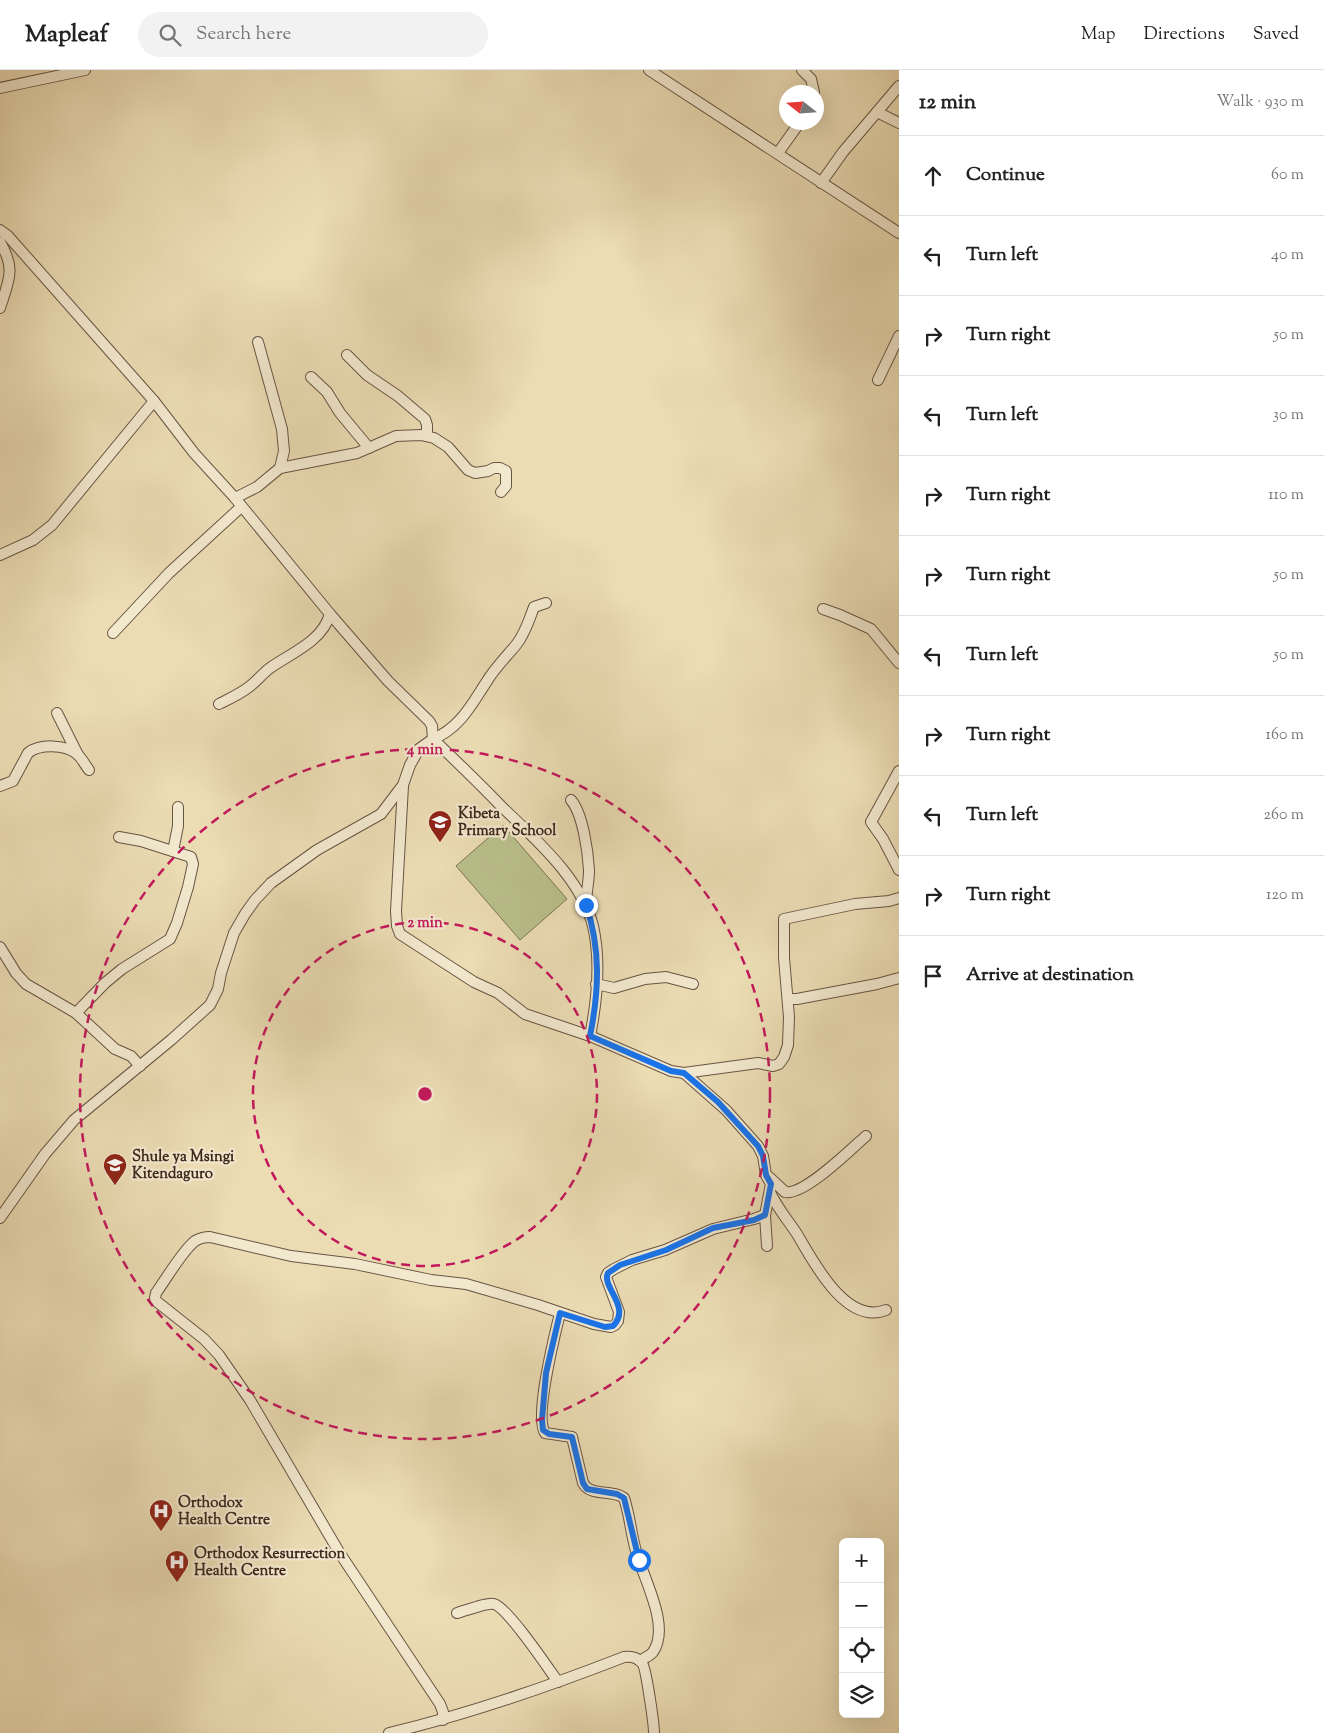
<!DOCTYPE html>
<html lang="en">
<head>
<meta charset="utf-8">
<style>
  :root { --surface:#fff; --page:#f2f2f2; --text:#222; --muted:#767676; --line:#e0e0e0 }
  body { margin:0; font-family:"Sorts Mill Goudy",serif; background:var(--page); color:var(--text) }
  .controls { position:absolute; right:15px; bottom:15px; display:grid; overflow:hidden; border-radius:8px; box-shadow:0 5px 20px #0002 }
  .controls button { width:45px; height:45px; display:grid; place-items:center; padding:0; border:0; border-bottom:1px solid var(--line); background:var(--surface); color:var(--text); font:25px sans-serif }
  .compass { position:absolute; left:779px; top:15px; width:45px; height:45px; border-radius:50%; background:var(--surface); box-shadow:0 5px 20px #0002; rotate:287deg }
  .stop { position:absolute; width:15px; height:15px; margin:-11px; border:4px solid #1a73e8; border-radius:50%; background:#fff }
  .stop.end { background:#1a73e8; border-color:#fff; box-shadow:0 1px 5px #0008 }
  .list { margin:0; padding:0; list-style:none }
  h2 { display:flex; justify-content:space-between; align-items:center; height:65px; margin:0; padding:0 20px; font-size:21px }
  h2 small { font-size:16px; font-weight:400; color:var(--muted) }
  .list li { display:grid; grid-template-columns:32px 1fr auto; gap:15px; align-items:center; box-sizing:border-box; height:80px; padding:0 20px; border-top:1px solid var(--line) }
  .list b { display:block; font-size:19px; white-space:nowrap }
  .list em { font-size:16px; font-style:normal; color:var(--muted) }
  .icon { flex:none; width:28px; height:28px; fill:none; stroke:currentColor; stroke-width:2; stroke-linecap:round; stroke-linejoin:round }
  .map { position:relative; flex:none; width:899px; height:1663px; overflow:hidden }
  header { display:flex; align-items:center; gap:30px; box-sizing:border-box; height:70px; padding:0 25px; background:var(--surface); border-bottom:1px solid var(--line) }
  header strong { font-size:24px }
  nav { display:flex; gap:28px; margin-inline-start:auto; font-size:18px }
  .search { width:350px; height:45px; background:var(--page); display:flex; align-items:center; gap:12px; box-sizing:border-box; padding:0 18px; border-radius:28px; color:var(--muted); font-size:19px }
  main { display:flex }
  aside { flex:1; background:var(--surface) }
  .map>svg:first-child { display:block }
</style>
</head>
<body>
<header>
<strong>Mapleaf</strong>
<div class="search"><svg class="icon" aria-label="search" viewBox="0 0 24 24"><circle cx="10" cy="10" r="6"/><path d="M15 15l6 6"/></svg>Search here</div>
<nav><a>Map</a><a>Directions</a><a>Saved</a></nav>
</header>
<main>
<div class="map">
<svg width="899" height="1663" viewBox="0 0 899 1663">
  <rect width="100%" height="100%" fill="#ebdcb4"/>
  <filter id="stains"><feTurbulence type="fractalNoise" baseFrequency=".004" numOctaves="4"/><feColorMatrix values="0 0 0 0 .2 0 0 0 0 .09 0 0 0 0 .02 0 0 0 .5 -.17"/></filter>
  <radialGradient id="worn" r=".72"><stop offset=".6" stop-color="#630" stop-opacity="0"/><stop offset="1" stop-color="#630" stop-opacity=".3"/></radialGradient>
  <path fill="#b9c08b" stroke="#7b7454" d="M503 755 567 829 520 870 456 796Z"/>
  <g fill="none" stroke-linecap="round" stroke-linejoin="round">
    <g stroke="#685443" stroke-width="12">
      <g id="minor">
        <path d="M649 0 899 163"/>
        <path d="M802 0 811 9 814 22"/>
        <path d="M0 18 85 0"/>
        <path d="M877 42 899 53"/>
        <path d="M778 83 800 52"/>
        <path d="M821 113 843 82 899 16"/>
        <path d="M0 160 8 166 154 331 194 383 235 428 330 544 388 611 429 651 432 656 433 669 419 679 410 695 403 715 381 744 317 780 271 813 255 830 245 844 234 863 221 903 218 919 210 935 171 970 74 1050 45 1084 0 1148"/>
        <path d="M0 238C9 210 16 199 0 172"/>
        <path d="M258 272 282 359 284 381 280 398"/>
        <path d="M347 285 367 305 398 326 425 349 427 355V366"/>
        <path d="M311 307 327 322 340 343 369 378"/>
        <path d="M878 310 899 266"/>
        <path d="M235 428 257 417 280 398 357 383 396 366 421 365 434 368 448 377 468 400 475 403 488 401 494 398H500L506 401V416L501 422"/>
        <path d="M0 485 33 470 52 455 154 331"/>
        <path d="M546 533 534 537C529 550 525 564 516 575 506 587 495 598 487 611 472 634 460 658 433 669 456 691 479 713 501 736 535 769 581 808 593 856 601 891 597 931 590 966"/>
        <path d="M823 539 840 545 871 559 899 593"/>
        <path d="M113 563 169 503 241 437"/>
        <path d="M219 634C229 629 240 624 249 617 257 611 262 604 270 598 291 583 322 572 330 544"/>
        <path d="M57 643 78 685"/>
        <path d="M899 701 871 752 883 769 899 800"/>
        <path d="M0 716 13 711 28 683C39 674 65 674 77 684 82 688 85 695 89 700"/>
        <path d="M403 716 396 841 397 856 400 864 474 912 498 923 525 944 590 966 671 1001 684 1003 758 993 773 996 779 994 784 987 788 975 789 947 784 888V849L855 834 889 831 899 828"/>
        <path d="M571 730C583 744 588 782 589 800 589 812 586 823 586 835"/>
        <path d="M173 781 178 756V737"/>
        <path d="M0 877 16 903 26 914 76 943 115 979 131 986 140 996"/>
        <path d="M596 914 614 918 645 909 666 907 693 914"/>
        <path d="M788 929H797L877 914 899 908"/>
        <path d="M76 943 105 913 122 899 170 869 177 853 188 817 193 794 191 787 141 771 119 767"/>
        <path d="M684 1003 726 1040 758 1076 763 1086 766 1105 771 1114 765 1145 767 1176"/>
        <path d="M769 1107 785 1122C804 1126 851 1079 866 1066"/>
        <path d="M770 1122C777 1138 788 1150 797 1164 813 1191 846 1256 886 1240"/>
        <path d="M560 1243C555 1264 534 1347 545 1363L572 1367 583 1413C590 1427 613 1419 624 1428 630 1446 631 1464 636 1481 643 1508 671 1556 653 1582 650 1586 644 1588 640 1591"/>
        <path d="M457 1543C465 1541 487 1532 494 1534 508 1538 548 1598 558 1612"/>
        <path d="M443 1650V1642L440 1634 339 1482 250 1330 219 1285 204 1269 156 1231 155 1228 156 1223C166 1209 183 1180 195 1171 200 1168 205 1167 210 1167L291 1186 355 1194 431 1210 466 1214 538 1235 594 1254 611 1257 615 1255 618 1251 619 1242 606 1207 608 1203 614 1199 632 1190 665 1180 713 1159 754 1149 765 1145"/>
        <path d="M389 1663C470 1644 547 1617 624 1587 631 1586 637 1587 642 1593 646 1597 654 1654 654 1663"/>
      </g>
    </g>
    <use href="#minor" stroke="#f2e8ce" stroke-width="10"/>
  </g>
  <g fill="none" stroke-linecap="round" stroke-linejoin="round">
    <path stroke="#1a73e8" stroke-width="6" d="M586 835C601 879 599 921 590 966L671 1001 684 1003 718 1032 758 1076 763 1086 766 1105 771 1114 765 1145 754 1150 713 1158 666 1180 620 1195 608 1203C601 1217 632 1237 613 1256L605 1257 560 1243 546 1303 542 1350 543 1360 549 1364 572 1367 583 1413 587 1419 617 1424 624 1428 639 1490"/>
  </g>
  <g fill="none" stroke="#c2185b" stroke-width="2.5" stroke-dasharray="9 6">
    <circle cx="425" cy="1024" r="172"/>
    <circle cx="425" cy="1024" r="345"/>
  </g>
  <defs>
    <g id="school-pin" transform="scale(1.25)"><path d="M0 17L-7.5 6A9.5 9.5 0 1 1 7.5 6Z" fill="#8f2418" stroke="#f2e8ce"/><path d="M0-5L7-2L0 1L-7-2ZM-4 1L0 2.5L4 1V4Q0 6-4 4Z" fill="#fff"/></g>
    <g id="hospital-pin" transform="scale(1.25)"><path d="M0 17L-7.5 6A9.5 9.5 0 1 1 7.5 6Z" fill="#8f2418" stroke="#f2e8ce"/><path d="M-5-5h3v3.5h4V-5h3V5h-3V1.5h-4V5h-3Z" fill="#fff"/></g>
  </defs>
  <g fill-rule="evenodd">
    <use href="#school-pin" x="440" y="752"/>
    <use href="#school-pin" x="115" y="1095"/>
    <use href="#hospital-pin" x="161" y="1441"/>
    <use href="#hospital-pin" x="177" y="1492"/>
  </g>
  <g text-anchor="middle" stroke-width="4.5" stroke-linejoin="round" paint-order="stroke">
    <g font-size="15" font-weight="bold" fill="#3d271d" stroke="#f2e8ce" text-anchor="start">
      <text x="458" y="748">Kibeta<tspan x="458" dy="17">Primary School</tspan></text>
      <text x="132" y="1091">Shule ya Msingi<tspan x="132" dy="17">Kitendaguro</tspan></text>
      <text x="178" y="1437">Orthodox<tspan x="178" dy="17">Health Centre</tspan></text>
      <text x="194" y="1488">Orthodox Resurrection<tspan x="194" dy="17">Health Centre</tspan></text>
    </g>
  </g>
  <circle cx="425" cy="1024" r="8" fill="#c2185b" stroke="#f2e8ce" stroke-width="2.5"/>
  <g font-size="15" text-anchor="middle" font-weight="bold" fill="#c2185b" stroke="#f2e8ce" stroke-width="4.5" stroke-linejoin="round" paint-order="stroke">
    <text x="425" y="684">4 min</text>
    <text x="425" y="857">2 min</text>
  </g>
  <rect width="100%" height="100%" filter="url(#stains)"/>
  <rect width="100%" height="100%" fill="url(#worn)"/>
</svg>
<div class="controls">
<button>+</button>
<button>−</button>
<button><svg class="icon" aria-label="locate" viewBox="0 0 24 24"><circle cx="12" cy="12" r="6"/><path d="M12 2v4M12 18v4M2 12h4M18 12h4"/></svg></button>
<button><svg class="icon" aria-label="layers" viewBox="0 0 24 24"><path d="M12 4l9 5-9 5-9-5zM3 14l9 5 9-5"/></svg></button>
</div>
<svg class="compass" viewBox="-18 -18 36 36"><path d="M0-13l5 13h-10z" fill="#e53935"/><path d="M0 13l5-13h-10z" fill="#767676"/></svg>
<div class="stop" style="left:639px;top:1490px"></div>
<div class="stop end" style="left:586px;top:835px"></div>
</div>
<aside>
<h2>12 min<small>Walk · 930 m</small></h2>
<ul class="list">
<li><svg class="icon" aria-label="ahead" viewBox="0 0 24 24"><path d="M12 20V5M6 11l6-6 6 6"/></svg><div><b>Continue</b></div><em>60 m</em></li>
<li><svg class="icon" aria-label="left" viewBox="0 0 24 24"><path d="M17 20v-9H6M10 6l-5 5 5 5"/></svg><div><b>Turn left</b></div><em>40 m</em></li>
<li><svg class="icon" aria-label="right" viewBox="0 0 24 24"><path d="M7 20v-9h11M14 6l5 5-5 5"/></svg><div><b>Turn right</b></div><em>50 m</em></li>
<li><svg class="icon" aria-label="left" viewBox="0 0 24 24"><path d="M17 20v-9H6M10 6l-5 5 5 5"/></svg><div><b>Turn left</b></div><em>30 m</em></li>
<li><svg class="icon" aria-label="right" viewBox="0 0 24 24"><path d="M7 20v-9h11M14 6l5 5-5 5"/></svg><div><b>Turn right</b></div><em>110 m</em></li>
<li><svg class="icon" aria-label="right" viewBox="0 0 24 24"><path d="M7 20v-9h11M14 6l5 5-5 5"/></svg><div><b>Turn right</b></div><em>50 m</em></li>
<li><svg class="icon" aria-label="left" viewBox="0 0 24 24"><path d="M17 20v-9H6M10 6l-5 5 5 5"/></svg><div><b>Turn left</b></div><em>50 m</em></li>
<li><svg class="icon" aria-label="right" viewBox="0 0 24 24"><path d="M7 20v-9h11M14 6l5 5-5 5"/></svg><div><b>Turn right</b></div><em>160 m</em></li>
<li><svg class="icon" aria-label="left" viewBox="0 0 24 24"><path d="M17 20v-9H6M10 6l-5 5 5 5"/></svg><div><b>Turn left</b></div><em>260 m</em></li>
<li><svg class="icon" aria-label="right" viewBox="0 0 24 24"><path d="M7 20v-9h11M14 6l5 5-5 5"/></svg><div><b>Turn right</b></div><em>120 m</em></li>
<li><svg class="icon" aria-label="arrive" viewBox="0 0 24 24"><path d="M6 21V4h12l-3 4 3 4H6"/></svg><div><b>Arrive at destination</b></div></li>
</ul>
</aside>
</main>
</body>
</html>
